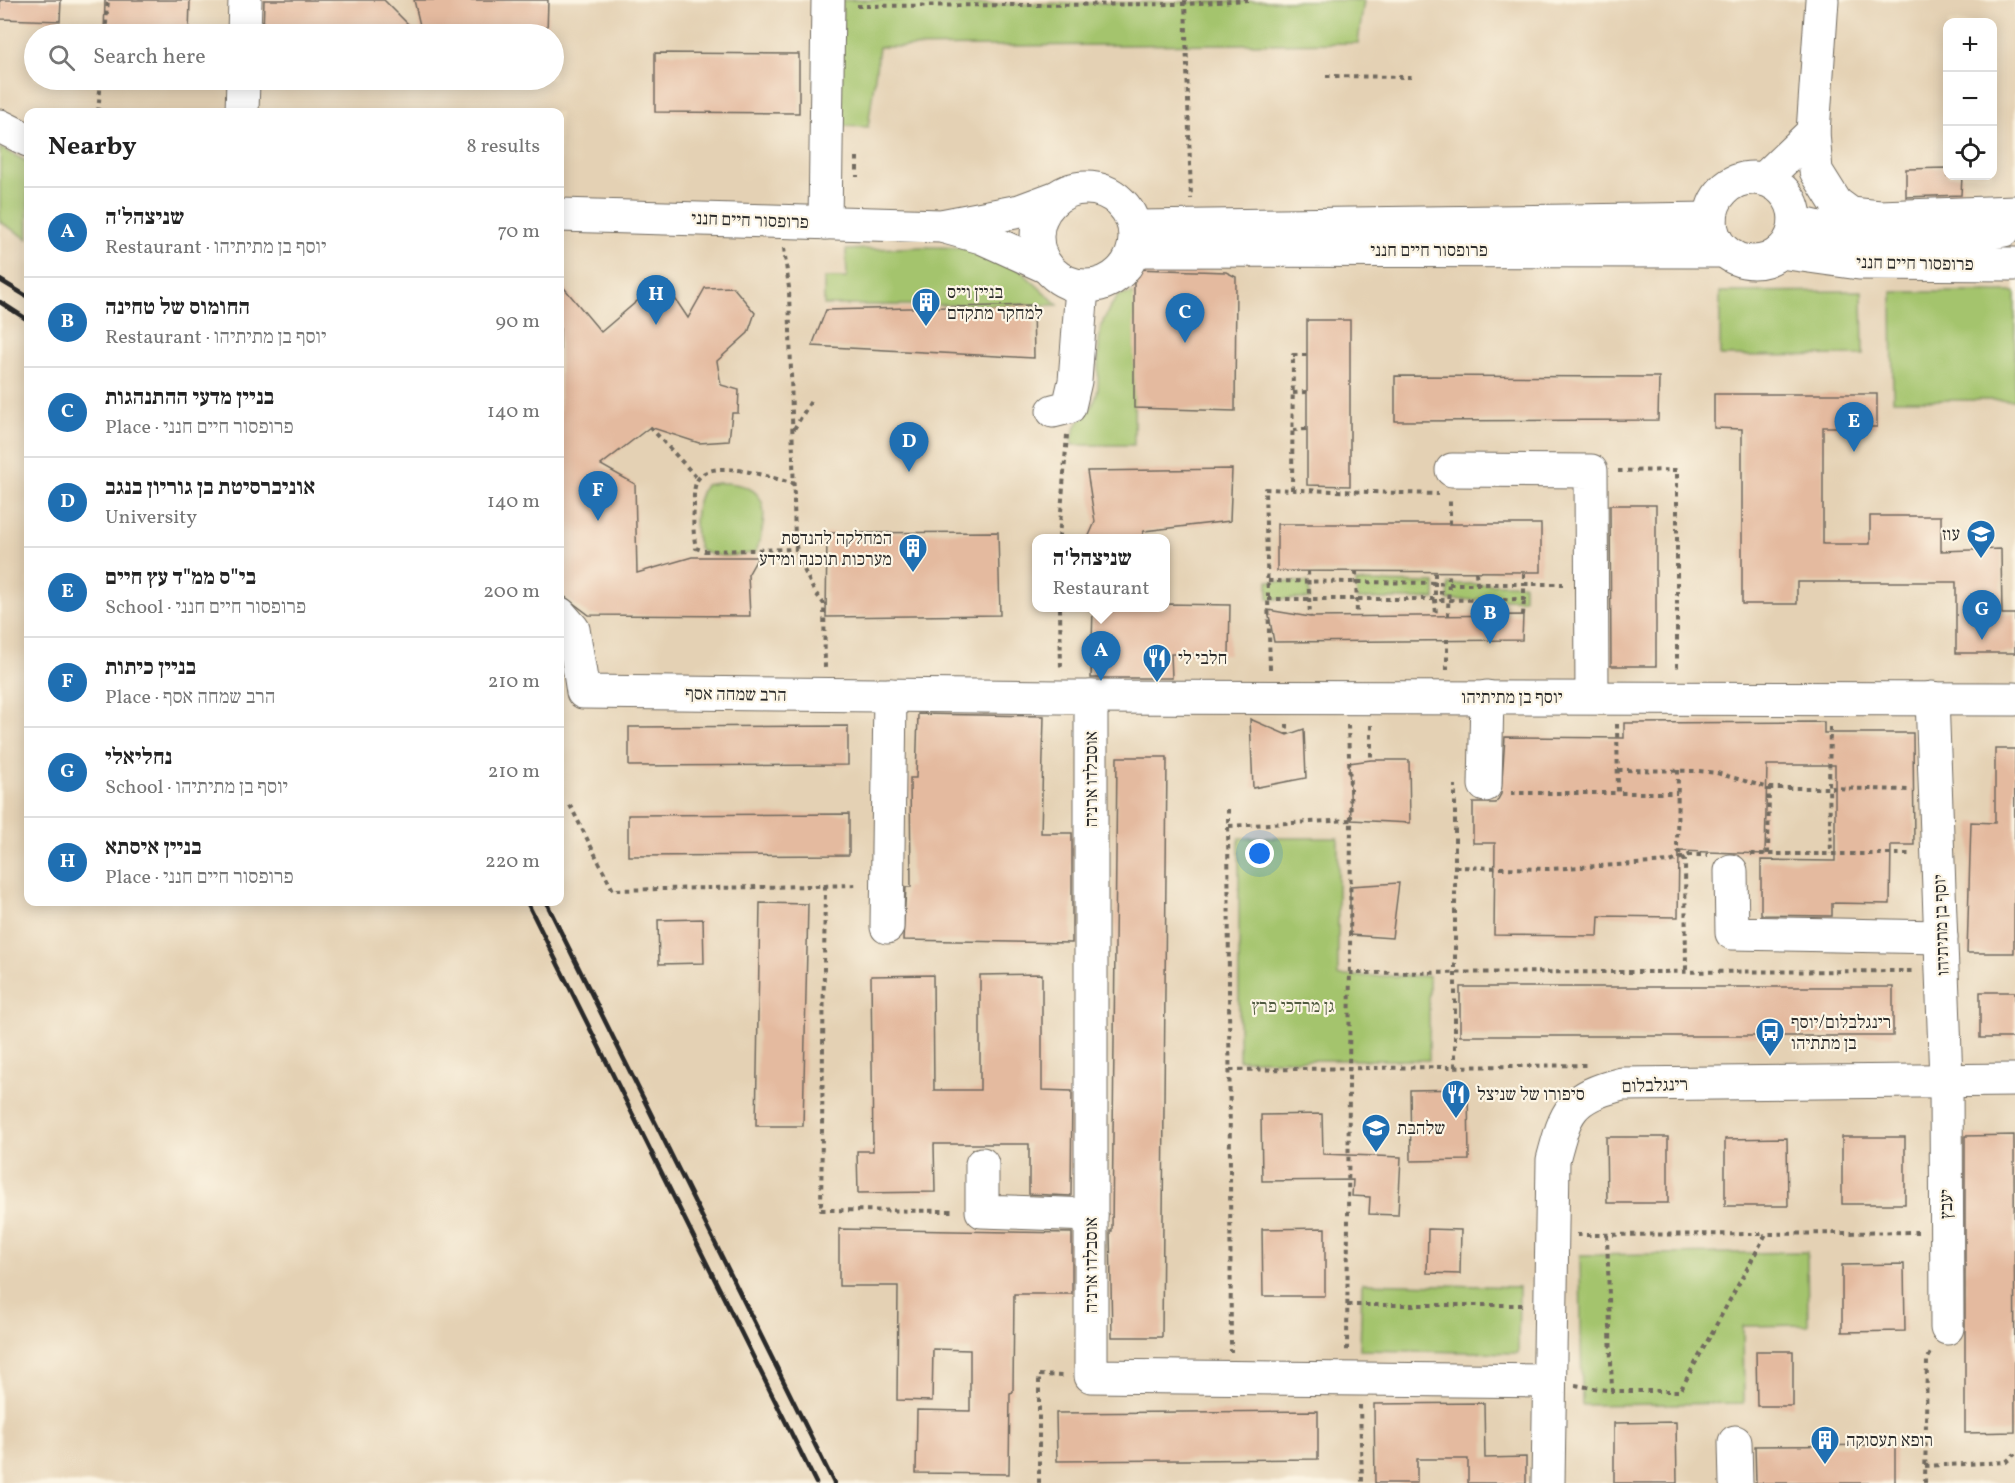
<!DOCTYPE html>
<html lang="en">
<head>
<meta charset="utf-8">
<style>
  :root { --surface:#fff; --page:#f6f6f6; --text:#222; --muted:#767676; --line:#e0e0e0; --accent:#1f6fb2 }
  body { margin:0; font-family:Vollkorn,"Frank Ruhl Libre",serif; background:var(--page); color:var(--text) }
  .controls { position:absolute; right:18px; top:18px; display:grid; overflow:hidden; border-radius:12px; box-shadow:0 3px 15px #0003 }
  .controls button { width:54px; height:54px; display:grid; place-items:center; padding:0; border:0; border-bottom:2px solid var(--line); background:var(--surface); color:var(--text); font:30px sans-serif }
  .you { position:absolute; left:1260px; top:854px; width:21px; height:21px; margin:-15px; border:4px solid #fff; border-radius:50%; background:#1a73e8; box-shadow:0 0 0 9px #1a73e833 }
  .badge { display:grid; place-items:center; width:39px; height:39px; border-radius:50%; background:var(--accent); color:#fff; font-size:20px; font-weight:700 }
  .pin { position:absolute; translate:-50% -50px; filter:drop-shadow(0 2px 3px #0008) }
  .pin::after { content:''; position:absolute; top:32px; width:21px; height:18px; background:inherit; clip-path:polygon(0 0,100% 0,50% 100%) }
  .popup { position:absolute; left:1032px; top:534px; width:138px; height:78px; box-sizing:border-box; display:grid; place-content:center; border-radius:12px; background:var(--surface); filter:drop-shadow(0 2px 4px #0005); font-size:20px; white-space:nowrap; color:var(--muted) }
  .popup b { font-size:22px; color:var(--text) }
  .popup::after { content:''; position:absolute; left:50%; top:100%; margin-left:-12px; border:12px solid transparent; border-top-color:var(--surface) }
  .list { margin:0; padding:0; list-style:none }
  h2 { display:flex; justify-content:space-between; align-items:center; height:78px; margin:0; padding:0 24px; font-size:26px }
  h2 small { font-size:20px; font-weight:400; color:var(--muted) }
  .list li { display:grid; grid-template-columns:39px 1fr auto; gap:18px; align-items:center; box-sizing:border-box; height:90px; padding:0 24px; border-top:2px solid var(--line) }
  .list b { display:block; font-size:22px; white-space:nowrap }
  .list p { margin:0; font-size:20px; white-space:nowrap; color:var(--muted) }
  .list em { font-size:20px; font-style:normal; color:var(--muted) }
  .icon { flex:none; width:33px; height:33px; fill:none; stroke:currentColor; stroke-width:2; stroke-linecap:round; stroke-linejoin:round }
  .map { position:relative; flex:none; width:2015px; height:1483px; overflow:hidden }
  .search { position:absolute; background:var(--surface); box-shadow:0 3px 15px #0003; left:24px; top:24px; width:540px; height:66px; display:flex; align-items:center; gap:15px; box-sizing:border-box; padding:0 21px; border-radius:33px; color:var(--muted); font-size:22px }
  .panel { position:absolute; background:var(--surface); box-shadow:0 3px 15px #0003; left:24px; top:108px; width:540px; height:798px; border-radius:12px }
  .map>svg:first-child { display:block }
</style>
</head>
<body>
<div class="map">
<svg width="2015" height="1483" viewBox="0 0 2015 1483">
  <rect width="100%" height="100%" fill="#fcf5e5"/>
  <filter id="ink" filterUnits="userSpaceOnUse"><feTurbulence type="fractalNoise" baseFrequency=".0167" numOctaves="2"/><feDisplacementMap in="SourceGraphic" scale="12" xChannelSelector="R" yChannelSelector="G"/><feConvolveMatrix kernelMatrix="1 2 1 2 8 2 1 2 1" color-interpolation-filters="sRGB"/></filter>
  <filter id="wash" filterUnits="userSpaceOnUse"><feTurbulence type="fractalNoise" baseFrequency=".008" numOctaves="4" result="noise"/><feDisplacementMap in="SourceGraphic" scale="24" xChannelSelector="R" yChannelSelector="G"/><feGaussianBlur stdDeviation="1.35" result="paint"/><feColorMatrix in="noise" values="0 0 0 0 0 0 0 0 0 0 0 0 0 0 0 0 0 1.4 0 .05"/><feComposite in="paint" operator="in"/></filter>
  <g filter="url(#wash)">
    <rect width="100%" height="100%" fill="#f2dfbf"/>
    <path fill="#e4d1b4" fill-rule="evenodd" d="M0 0H2015V1483H0ZM1948 22H1992V176H1948ZM34 34H554V80H34ZM28 112H560V902H28ZM1036 538H1166V608H1036Z"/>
    <g fill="#a4c46d" stroke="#68784c" stroke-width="1.5">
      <path d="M842 0H923L924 5 1364 0 1358 43 879 47 868 127 841 126Z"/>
      <path d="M0 148 28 162V239L0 222Z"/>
      <path d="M924 247 983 248 1011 262 1058 305H824V278H847L846 250Z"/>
      <path d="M1862 291 1863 355 1720 356V292Z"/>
      <path d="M1892 292H2015V400H1893Z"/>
      <path d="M1135 294 1134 445H1072C1072 417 1090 418 1096 397 1099 390 1098 381 1098 374 1099 338 1096 324 1119 295Z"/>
      <path d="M718 483C770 482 770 511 756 552 738 556 717 559 700 550 692 530 694 503 705 485Z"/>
      <path d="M1268 581 1308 582 1310 599H1268Z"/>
      <path d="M1356 582 1435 583V599H1357Z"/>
      <path d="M1449 584H1524V599L1448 600Z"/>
      <path d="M1239 838H1338V976H1429V1060H1239Z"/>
      <path d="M1807 1252 1808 1325 1743 1326 1744 1403 1582 1405 1580 1255Z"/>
      <path d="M1362 1283 1519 1287 1518 1353 1360 1350Z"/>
    </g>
    <g id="blocks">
      <g fill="#e4ba9f">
        <path d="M0 0H61L60 21 0 19Z"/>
        <path d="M105 0H190L189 34H104Z"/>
        <path d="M264 0H384L418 34H263Z"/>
        <path d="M414 0H548L547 34H422Z"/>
        <path d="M655 53 799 54V113L655 112Z"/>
        <path d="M1947 168V176H1962L1961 195 1906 197V169Z"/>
        <path d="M1134 269 1226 272 1236 277 1235 411 1134 408Z"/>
        <path d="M560 283 601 332 649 291 668 288 688 318 705 288 733 287 755 313 748 333 717 361 721 385 739 390 738 413H732L729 441 699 443 650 427 601 465 635 484 637 573 692 557H758L748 575 750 616 589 615 564 596 560 564Z"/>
        <path d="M1033 305 1034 358 812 346 826 310Z"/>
        <path d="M1307 320H1350V486L1307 485Z"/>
        <path d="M1395 376 1659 377 1658 420 1395 421Z"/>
        <path d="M1714 394H1877V427H1823V544H1870V516H1941V551L2001 549 2002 614H2015V653H1956V582H1797V604H1742V429L1714 428Z"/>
        <path d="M1232 469 1230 521 1144 531 1141 538H1088L1095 522 1087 471Z"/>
        <path d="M1610 505H1656V666H1611Z"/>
        <path d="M1277 524H1541V572L1277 571Z"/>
        <path d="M998 532 1000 615 826 617 827 533Z"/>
        <path d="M1166 604 1230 605 1229 654H1171L1172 678H1091L1093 608H1166Z"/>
        <path d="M1268 610 1310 617 1523 615 1522 640 1274 642Z"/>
        <path d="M918 714 1044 716 1041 833H1072V943L903 940 906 887H911L910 778H916Z"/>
        <path d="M1250 719 1287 735 1304 729 1306 778 1253 788Z"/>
        <path d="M1824 722V733H1913L1914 845H1891L1890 904 1832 903V916L1761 915V860L1835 861V765H1767L1765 854 1679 851 1678 917 1599 916 1598 936 1494 935 1495 843H1473V803H1496L1501 794 1505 737 1624 738V723Z"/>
        <path d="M848 726V765L629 766V727Z"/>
        <path d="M1995 749H2015L2014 953H1967L1971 822 1995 823Z"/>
        <path d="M1117 757H1167L1162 1337H1112L1110 1231H1112Z"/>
        <path d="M1371 760H1409L1410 823 1351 820 1349 763Z"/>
        <path d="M849 814V855L628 856V815Z"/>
        <path d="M1399 883 1392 938 1350 935V886Z"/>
        <path d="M760 903 808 904 803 1126H756Z"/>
        <path d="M703 919 704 963 659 964 658 920Z"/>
        <path d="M1042 974V1090L1072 1091 1071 1196 1029 1194V1144H934L935 1192 858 1193 857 1151H873L871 976 933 975 934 1090H980V975Z"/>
        <rect x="1460" y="987" width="433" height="49"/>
        <rect x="1980" y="992" width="35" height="46"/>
        <path d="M1468 1089 1469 1160 1411 1161 1410 1090Z"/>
        <path d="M1322 1114 1323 1154 1401 1157 1398 1215 1369 1214 1370 1197 1352 1196 1353 1180 1262 1181 1261 1115Z"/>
        <path d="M2014 1135 2015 1432 1965 1433V1136Z"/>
        <path d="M1606 1137H1668V1203H1607Z"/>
        <rect x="1842" y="1137" width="63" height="67"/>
        <path d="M1787 1138 1788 1206H1725V1139Z"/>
        <path d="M1325 1228V1296H1263L1262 1229Z"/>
        <path d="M839 1229 1072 1233V1294H1014L1013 1392 1010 1393 1009 1474 916 1473 917 1410 970 1411V1350L933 1349 932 1401 897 1400 898 1286H839Z"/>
        <path d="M1428 1229 1461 1230 1460 1274 1427 1273Z"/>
        <path d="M1904 1264 1905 1331 1842 1332V1265Z"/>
        <path d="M1756 1351H1793V1406H1757Z"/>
        <path d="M1484 1403 1485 1458 1526 1457V1483H1468V1459H1417V1483H1375L1374 1404Z"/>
        <path d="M1318 1411V1459L1057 1461 1056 1413Z"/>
        <path d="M1676 1422 1677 1483H1614V1423Z"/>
        <path d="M1895 1445V1483H1756L1755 1446Z"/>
      </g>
    </g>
  </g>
  <g filter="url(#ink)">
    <use href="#blocks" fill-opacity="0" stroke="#716a5f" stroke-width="1.5"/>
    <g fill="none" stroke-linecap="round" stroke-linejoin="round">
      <g stroke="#716a5f" stroke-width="35">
        <g id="minor">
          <path d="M1822 0 1813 132 1816 171 1836 203 1851 214 1880 217 2015 212"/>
          <path d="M244 34 245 0"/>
          <path d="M242 112 243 80"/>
          <path d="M0 126 28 140"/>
          <circle cx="1753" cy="220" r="42"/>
          <path d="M1764 179 1813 132"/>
          <circle cx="1086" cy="237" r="49"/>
          <path d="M560 215 941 226 1020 211 1055 198"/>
          <path d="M1795 222C1821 228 1846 236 1872 239 1916 245 1961 237 2004 230"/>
          <path d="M825 223 828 0"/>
          <path d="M945 227 981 237 1047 267"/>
          <path d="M1140 227 1711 219"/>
          <path d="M1134 250 1724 251"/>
          <path d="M1780 252 1859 263 2015 264"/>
          <path d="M1053 411 1069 407 1075 381 1082 287"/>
          <path d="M1452 470 1591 471 1592 697"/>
          <path d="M560 614 573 629 583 692 1062 697 2015 699"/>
          <path d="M1091 697V1376L1548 1381"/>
          <path d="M1932 698 1946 1080 1947 1328"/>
          <path d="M1485 785 1487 697"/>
          <path d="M1731 871 1732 933 1941 937"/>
          <path d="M887 927 890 695"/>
          <path d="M982 1164V1211L1091 1215"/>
          <path d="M1735 1442 1736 1483"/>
          <path d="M1548 1483 1553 1160C1566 1110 1570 1097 1622 1084L2015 1080"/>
        </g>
      </g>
      <g stroke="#716a5f" stroke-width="4" stroke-dasharray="4.5 4.5" stroke-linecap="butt">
        <path d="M1185 0 1191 199"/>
        <path d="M857 6 1185 4 1248 0"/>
        <path d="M105 34 108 0"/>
        <path d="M1326 76 1412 77"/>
        <path d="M98 112 101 80"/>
        <path d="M857 157V177"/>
        <path d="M784 248 789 288 795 542 799 559 814 591 824 604 825 668"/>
        <path d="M1293 393 1307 392"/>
        <path d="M650 427 698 479"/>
        <path d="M794 429 811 401"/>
        <path d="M1293 430 1307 429"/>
        <path d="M1618 471 1677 470V670"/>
        <path d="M795 484C774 479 713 456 698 479 693 487 694 498 694 507 693 521 693 534 696 548L704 551 797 549"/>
        <path d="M1292 490 1293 355H1307"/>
        <path d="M1450 524V498"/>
        <path d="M1059 538 1067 435"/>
        <path d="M1308 571 1310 617"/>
        <path d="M1356 571 1357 616"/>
        <path d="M1476 572 1477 584"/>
        <path d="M1268 581 1441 583V600H1448L1524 599V584H1563"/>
        <path d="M1449 584H1524V572"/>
        <path d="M1268 599H1435V572"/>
        <path d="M1435 599 1436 616"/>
        <path d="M1478 600 1479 615"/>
        <path d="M1060 608 1061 670"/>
        <path d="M1523 615 1524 599"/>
        <path d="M1448 616 1449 572"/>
        <path d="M1270 669 1265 489 1438 494"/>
        <path d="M1447 670V639"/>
        <path d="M1287 724V735"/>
        <path d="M1617 724 1618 793H1677"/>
        <path d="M1348 725 1351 820"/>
        <path d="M1371 725V760"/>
        <path d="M1830 727 1829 788 1908 790"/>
        <path d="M1618 770 1698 771 1717 773 1769 788H1829L1831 854"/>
        <path d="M1678 770 1677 850 1685 861 1686 972"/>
        <path d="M1511 793H1618"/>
        <path d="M570 805 613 890 859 885"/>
        <path d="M1228 809 1231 1352"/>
        <path d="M1229 826 1351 820 1347 1351"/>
        <path d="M1751 854H1912"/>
        <path d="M1768 854 1769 788"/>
        <path d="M1455 867 1548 869 1670 862 1689 855H1708"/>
        <path d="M825 886 821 1210 954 1211"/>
        <path d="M1349 973 1916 971"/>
        <path d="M1455 1067V785"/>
        <path d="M1230 1070 1586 1065"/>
        <path d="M1577 1235 1766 1234"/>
        <path d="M1607 1235 1612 1391"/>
        <path d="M1347 1305H1525"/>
        <path d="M1575 1385 1612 1391H1680L1766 1234 1918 1232"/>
        <path d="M1360 1405 1362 1483"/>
        <path d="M1925 1466 2006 1462 2015 1454"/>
        <path d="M1039 1483V1375L1063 1376"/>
        <path d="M1925 1483 1927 1360 1932 1351"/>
      </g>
      <use href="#minor" stroke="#fff" stroke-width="33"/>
      <g stroke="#2b2b2b" stroke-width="4.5">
        <path d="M0 280 28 297"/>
        <path d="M0 302 28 320"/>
        <path d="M527 902 816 1483"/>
        <path d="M546 902 834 1483"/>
      </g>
    </g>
  </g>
  <defs>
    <g id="building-pin" transform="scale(1.5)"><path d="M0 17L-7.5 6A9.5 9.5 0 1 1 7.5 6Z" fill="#1f6fb2" stroke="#fcf5e5"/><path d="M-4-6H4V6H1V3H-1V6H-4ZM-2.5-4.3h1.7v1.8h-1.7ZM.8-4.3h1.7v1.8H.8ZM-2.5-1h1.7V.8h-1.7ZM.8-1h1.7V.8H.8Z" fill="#fff"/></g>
    <g id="school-pin" transform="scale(1.5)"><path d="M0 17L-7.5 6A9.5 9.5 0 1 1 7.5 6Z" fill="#1f6fb2" stroke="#fcf5e5"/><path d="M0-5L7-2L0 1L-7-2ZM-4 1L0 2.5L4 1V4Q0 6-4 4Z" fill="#fff"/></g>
    <g id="restaurant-pin" transform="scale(1.5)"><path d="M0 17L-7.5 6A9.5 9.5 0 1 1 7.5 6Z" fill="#1f6fb2" stroke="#fcf5e5"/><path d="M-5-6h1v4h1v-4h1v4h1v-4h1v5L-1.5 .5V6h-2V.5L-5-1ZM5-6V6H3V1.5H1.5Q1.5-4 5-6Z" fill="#fff"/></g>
    <g id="bus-pin" transform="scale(1.5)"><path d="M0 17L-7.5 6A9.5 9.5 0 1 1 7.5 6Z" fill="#1f6fb2" stroke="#fcf5e5"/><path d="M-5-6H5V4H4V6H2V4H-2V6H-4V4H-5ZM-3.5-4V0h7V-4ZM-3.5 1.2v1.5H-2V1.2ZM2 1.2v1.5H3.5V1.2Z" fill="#fff"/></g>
  </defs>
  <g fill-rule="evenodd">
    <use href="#building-pin" x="926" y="302"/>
    <use href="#school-pin" x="1981" y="534"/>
    <use href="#building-pin" x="913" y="548"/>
    <use href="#restaurant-pin" x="1157" y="658"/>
    <use href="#bus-pin" x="1770" y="1032"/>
    <use href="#restaurant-pin" x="1456" y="1094"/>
    <use href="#school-pin" x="1376" y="1128"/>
    <use href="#building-pin" x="1825" y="1440"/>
  </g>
  <g text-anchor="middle" stroke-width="4.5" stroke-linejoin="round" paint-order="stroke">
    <g font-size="18" fill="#2b2b2b" stroke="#fcf5e5">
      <text transform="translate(750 220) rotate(2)" y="6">פרופסור חיים חנני</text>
      <text x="1429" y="256">פרופסור חיים חנני</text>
      <text transform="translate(1915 263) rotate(1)" y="6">פרופסור חיים חנני</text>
      <text transform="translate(736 694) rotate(1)" y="6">הרב שמחה אסף</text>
      <text x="1512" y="703">יוסף בן מתיתיהו</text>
      <text transform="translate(1091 779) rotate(-90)" y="6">אוסבלדו ארניה</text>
      <text transform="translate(1941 925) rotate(-92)" y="6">יוסף בן מתיתיהו</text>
      <text transform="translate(1655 1085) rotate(-2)" y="6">רינגלבלום</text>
      <text transform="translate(1946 1204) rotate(-90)" y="6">יעבץ</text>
      <text transform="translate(1091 1265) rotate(-90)" y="6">אוסבלדו ארניה</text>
    </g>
    <g font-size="18" fill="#2b2b2b" stroke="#fcf5e5" text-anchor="start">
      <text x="947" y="298">בניין וייס<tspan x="947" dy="21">למחקר מתקדם</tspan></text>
      <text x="1960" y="540" text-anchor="end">עוז</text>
      <text x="892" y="544" text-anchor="end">המחלקה להנדסת<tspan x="892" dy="21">מערכות תוכנה ומידע</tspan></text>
      <text x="1178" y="664">חלבי לי</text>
      <text x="1791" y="1028">רינגלבלום/יוסף<tspan x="1791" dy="21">בן מתתיהו</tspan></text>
      <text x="1477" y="1100">סיפורו של שניצל</text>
      <text x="1397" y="1134">שלהבת</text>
      <text x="1846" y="1446">רופא תעסוקה</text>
    </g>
    <g font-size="18" fill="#4f593f" stroke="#fcf5e5">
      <text x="1293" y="1012">גן מרדכי פרץ</text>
    </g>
  </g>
</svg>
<div class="controls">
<button>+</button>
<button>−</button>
<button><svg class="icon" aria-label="locate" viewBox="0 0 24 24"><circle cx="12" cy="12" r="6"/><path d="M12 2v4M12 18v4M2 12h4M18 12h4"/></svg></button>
</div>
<div class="you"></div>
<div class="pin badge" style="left:1101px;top:681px">A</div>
<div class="popup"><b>שניצהל'ה</b>Restaurant</div>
<div class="pin badge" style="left:1490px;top:644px">B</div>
<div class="pin badge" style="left:1185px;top:343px">C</div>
<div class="pin badge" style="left:909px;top:472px">D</div>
<div class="pin badge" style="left:1854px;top:452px">E</div>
<div class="pin badge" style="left:598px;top:521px">F</div>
<div class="pin badge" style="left:1982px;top:640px">G</div>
<div class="pin badge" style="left:656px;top:325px">H</div>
<div class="search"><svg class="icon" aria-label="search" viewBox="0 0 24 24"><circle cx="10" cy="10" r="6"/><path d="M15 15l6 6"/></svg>Search here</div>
<section class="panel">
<h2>Nearby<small>8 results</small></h2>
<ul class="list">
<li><span class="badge">A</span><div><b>שניצהל'ה</b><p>Restaurant · יוסף בן מתיתיהו</p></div><em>70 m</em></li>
<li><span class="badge">B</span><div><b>החומוס של טחינה</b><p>Restaurant · יוסף בן מתיתיהו</p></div><em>90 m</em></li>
<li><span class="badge">C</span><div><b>בניין מדעי ההתנהגות</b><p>Place · פרופסור חיים חנני</p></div><em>140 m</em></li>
<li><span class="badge">D</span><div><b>אוניברסיטת בן גוריון בנגב</b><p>University</p></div><em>140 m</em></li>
<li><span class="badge">E</span><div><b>בי&quot;ס ממ&quot;ד עץ חיים</b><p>School · פרופסור חיים חנני</p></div><em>200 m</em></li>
<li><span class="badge">F</span><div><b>בניין כיתות</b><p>Place · הרב שמחה אסף</p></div><em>210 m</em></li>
<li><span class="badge">G</span><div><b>נחליאלי</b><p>School · יוסף בן מתיתיהו</p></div><em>210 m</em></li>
<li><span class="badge">H</span><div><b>בניין איסתא</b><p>Place · פרופסור חיים חנני</p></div><em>220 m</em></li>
</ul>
</section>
</div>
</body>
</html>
